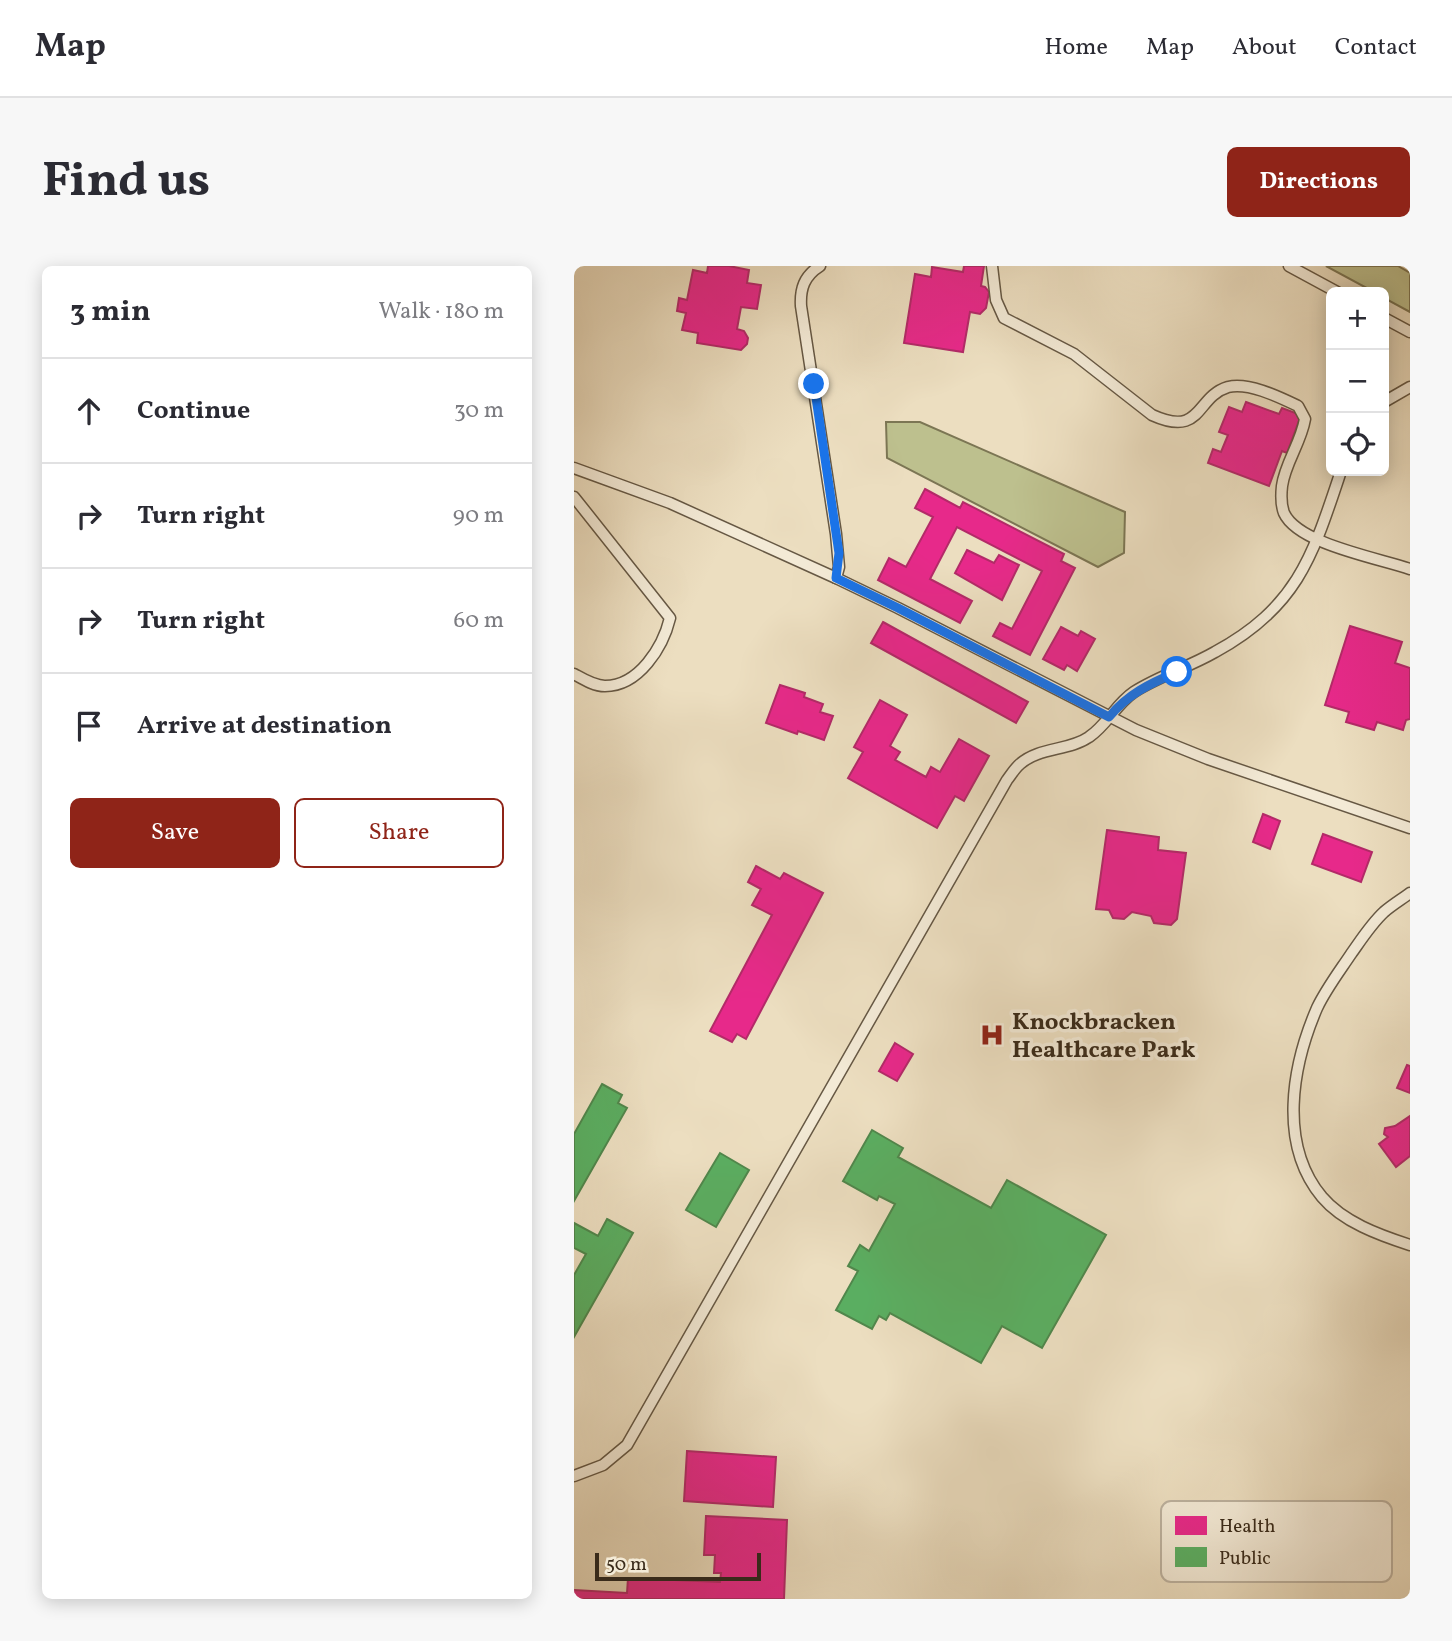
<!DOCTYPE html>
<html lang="en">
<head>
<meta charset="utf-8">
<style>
  :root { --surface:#fff; --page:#f7f7f7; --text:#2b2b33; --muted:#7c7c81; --line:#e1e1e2; --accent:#8f2418 }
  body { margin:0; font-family:Vollkorn,serif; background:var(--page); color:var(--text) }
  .controls { position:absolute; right:21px; top:21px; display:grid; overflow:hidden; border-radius:10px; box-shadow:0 4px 18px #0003 }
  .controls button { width:63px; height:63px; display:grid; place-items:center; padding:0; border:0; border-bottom:2px solid var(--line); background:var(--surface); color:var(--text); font:35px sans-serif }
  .scale { position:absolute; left:21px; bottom:18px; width:166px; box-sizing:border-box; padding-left:7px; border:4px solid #3a2b1a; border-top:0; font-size:19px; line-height:24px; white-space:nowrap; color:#3a2b1a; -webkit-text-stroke:5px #f3ead6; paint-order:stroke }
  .stop { position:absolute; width:21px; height:21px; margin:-16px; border:5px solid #1a73e8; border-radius:50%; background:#fff }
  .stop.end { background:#1a73e8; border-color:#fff; box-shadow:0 2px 7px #0008 }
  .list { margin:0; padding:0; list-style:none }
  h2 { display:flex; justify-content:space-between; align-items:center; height:91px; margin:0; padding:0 28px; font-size:30px }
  h2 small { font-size:23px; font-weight:400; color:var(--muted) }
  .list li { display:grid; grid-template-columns:46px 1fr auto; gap:21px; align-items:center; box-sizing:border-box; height:105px; padding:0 28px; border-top:2px solid var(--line) }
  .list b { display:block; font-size:26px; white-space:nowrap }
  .list em { font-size:23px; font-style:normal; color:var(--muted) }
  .actions { display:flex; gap:14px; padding:21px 28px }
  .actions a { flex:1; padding:16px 0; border:2px solid var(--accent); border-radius:10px; text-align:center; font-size:24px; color:var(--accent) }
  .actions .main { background:var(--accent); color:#fff }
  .icon { flex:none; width:38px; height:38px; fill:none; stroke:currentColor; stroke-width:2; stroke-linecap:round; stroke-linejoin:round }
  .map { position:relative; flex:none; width:836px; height:1333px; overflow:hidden; border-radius:10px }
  header { display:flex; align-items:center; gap:42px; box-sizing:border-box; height:98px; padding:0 35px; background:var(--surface); border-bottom:2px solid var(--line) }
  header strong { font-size:33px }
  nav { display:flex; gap:38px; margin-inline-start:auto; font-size:24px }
  .intro { display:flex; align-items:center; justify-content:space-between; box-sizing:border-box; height:168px; padding:0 42px }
  h1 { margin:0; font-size:49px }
  .button { padding:18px 32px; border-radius:10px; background:var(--accent); color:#fff; font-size:24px; font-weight:700 }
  main { display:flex; gap:42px; padding:0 42px }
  aside { flex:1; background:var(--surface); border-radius:10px; box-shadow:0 4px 18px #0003 }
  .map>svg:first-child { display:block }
</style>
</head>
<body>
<header>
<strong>Map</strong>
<nav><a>Home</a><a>Map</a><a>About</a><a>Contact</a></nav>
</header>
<div class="intro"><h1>Find us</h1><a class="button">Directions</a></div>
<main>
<aside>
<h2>3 min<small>Walk · 180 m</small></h2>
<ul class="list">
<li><svg class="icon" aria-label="ahead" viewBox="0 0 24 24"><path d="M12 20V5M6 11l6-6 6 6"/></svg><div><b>Continue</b></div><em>30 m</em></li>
<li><svg class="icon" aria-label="right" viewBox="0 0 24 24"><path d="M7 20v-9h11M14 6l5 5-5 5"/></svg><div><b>Turn right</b></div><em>90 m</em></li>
<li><svg class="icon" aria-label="right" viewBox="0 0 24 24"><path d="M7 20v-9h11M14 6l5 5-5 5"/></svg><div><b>Turn right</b></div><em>60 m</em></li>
<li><svg class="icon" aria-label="arrive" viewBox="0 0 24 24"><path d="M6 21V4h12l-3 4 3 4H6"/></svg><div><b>Arrive at destination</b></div></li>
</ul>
<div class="actions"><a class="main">Save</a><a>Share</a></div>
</aside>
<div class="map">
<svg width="836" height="1333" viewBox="0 0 836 1333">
  <rect width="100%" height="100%" fill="#ecdec0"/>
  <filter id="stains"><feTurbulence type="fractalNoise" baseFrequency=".00286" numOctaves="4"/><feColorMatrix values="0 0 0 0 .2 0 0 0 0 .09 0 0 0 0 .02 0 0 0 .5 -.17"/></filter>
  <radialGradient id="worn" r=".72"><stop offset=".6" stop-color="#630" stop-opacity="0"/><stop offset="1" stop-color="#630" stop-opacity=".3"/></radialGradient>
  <g fill="#bdc08e" stroke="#7c7654" stroke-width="2">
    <path d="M752 0H824L836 7V46L810 32V26H800Z"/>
    <path d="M312 156H346L551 246 550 287 524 301 313 192Z"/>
  </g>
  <g fill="#e7298a" stroke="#b32a68" stroke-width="2">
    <path d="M134 0H155L175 4 173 17 187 19 183 43 167 41 163 63 170 65 174 72 173 78 167 84 123 77 124 67 108 64 112 47 103 45 105 32 113 34 119 4 133 7Z"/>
    <path d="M390 0H410L407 20 411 21 415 26 412 42 406 48 396 46 389 86 330 77 341 8 357 11 358 1 389 6Z"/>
    <path d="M672 136 705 148 708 142 727 149 713 187 708 185 695 220 634 197 639 183 647 186 654 169 645 166 655 141 668 146Z"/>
    <path d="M351 223 386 242 389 236 490 288 487 295 501 302 456 389 419 370 426 357 438 363 468 305 383 261 356 313 398 335 386 357 304 314 315 292 332 301 359 251 341 242Z"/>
    <path d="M393 284 420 297 425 289 445 299 428 334 381 307Z"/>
    <path d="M309 356 454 436 442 457 297 377Z"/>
    <path d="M776 360 828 376 821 397 836 402V453L832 454 829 464 803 456 800 464 772 456 775 446 751 439Z"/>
    <path d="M487 361 504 370 507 365 521 373 503 405 493 399 490 404 469 393Z"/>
    <path d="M206 419 231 427 230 431 249 438 246 446 259 450 250 474 224 465 223 468 192 457Z"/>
    <path d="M306 434 333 449 316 480 326 486 321 494 352 511 357 501 366 506 385 473 415 490 390 535 381 530 363 562 274 512 289 486 280 481Z"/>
    <path d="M689 548 706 555 696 583 679 576Z"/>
    <path d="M533 564 585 571 584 584 612 587 603 653 597 659 580 657 577 650 558 646 550 653 539 652 535 644 522 643Z"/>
    <path d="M749 568 798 586 787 616 738 598Z"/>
    <path d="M182 600 206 613 210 607 249 627 172 773 163 768 158 776 136 765 198 649 178 639 187 623 174 616Z"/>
    <path d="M321 777 339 788 323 815 305 805Z"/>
    <path d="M833 799 836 800V827L823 822Z"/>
    <path d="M836 850V890L822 901 805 878 814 871 810 868 811 862 821 860Z"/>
    <path d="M113 1185 202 1191 199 1241 110 1235Z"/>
    <path d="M132 1250 213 1254 210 1333H0V1324L53 1327 54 1312 146 1316 147 1307H140L141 1289H130Z"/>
  </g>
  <g fill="#5aae61" stroke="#50874c" stroke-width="2">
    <path d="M28 818 48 829 44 837 53 842 0 935V868Z"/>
    <path d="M298 864 329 882 324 891 417 942 433 914 532 969 468 1082 428 1060 407 1097 316 1047 312 1054 305 1050 298 1063 262 1044 284 1005 274 1000 286 979 295 985 321 938 305 930 303 934 269 915Z"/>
    <path d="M146 887 175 904 142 961 112 944Z"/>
    <path d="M33 953 59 967 0 1071V1009L12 988 0 982V957L24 970Z"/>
  </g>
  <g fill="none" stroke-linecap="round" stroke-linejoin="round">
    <g stroke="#665844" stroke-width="13">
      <g id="service">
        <path d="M246 0C230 10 226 23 227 40L262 268 265 301 262 312"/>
        <path d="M418 0 422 34 430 52 500 88 578 149C629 172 621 131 654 121 675 116 705 131 724 140L731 153C727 177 711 197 708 220 707 229 707 239 710 247 724 278 804 292 836 303"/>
        <path d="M715 0 763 26"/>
        <path d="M810 52 836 66"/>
        <path d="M810 136 836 121"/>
        <path d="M0 202 96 237 262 312 324 342 562 464 634 493 836 562"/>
        <path d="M0 231 96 352C89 381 65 420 31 420 20 420 9 413 0 408"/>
        <path d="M836 627C828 633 818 639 810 646 797 658 787 674 777 688 765 706 752 723 743 742 718 800 704 878 748 931 769 956 805 969 836 979"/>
        <path d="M0 1210 29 1199 53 1179 433 514C437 509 441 502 446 498 465 481 495 485 515 471 533 459 542 438 560 426 585 410 615 401 641 386 724 341 739 289 767 205"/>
      </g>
    </g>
    <use href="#service" stroke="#f3ead6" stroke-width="10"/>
  </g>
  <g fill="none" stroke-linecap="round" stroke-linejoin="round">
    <path stroke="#1a73e8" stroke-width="9" d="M240 118 265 287 262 312 324 342 535 451C554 428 575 418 603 406"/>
  </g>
  <defs>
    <g id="hospital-bare" transform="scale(1.89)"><path d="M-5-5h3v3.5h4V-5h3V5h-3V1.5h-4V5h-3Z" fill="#8f2418" stroke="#f3ead6" stroke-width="2.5" paint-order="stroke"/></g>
  </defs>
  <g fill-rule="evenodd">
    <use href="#hospital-bare" x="418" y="769"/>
  </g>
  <g text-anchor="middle" stroke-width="7" stroke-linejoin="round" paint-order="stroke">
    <g font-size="24" font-weight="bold" fill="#3a2b1a" stroke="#f3ead6" text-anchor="start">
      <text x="438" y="763">Knockbracken<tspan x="438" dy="28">Healthcare Park</tspan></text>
    </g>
  </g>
  <rect x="587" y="1235" width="231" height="81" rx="10" fill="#f3ead6" stroke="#bcb19e" stroke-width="2"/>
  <rect x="601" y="1250" width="32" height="19" fill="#e7298a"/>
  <rect x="601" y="1281" width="32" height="20" fill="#5aae61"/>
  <g font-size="19" fill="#3a2b1a">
    <text x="645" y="1266">Health</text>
    <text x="645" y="1298">Public</text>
  </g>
  <rect width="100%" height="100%" filter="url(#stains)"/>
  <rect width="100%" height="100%" fill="url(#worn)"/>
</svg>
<div class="controls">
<button>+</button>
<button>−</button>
<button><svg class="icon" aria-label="locate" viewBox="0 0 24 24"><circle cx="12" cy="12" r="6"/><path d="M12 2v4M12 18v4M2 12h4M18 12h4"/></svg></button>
</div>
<div class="scale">50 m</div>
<div class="stop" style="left:603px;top:406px"></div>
<div class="stop end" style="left:240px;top:118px"></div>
</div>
</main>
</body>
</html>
